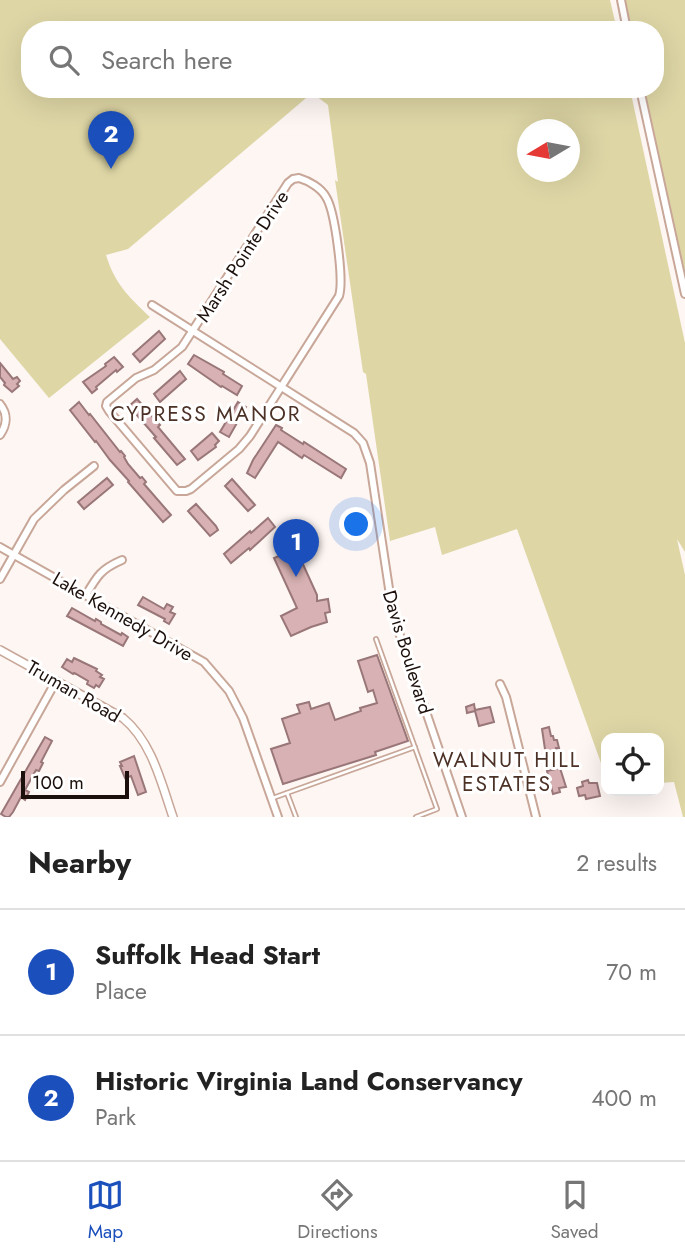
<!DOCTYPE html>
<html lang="en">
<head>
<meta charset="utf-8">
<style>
  :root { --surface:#fff; --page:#f2f2f2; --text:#222; --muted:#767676; --line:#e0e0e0; --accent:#1a4fbc }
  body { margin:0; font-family:Jost,sans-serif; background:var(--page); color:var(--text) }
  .controls { position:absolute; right:21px; bottom:21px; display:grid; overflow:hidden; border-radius:14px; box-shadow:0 7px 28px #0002 }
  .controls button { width:63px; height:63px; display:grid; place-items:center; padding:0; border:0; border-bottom:2px solid var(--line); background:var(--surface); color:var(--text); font:35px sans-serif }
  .compass { position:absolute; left:517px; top:119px; width:63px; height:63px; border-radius:50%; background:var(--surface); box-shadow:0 7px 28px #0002; rotate:260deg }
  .scale { position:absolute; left:21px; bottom:18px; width:108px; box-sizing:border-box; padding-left:7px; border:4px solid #1c100c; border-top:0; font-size:19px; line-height:24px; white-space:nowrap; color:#1c100c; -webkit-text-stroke:5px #fff; paint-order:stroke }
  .you { position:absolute; left:357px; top:525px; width:24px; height:24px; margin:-18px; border:5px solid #fff; border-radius:50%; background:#1a73e8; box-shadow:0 0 0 10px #1a73e833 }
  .badge { display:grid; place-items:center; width:46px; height:46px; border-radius:50%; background:var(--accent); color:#fff; font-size:23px; font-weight:700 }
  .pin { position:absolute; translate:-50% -58px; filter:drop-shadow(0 2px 4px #0008) }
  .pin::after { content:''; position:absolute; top:37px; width:24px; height:21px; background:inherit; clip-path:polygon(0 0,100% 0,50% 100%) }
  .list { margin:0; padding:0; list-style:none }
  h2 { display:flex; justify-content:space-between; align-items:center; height:91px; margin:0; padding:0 28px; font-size:30px }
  h2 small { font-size:23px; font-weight:400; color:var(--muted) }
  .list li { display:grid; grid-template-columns:46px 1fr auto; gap:21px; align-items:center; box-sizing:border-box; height:126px; padding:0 28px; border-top:2px solid var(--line) }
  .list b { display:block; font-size:26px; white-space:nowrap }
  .list p { margin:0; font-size:23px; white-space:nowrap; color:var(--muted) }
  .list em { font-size:23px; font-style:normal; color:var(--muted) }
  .icon { flex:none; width:38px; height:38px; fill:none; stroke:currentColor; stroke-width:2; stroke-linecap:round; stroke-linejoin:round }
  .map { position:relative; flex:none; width:685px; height:817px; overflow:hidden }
  .search { position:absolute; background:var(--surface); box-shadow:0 7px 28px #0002; left:21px; right:21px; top:21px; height:77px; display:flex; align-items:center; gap:18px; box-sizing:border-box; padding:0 24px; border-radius:28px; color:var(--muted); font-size:26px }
  .sheet { height:343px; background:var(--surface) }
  nav { display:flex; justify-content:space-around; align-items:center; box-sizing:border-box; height:98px; border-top:2px solid var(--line); background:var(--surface); font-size:19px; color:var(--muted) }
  nav a { display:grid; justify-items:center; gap:4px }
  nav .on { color:var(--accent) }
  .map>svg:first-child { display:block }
</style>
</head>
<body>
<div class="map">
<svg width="685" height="817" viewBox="0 0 685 817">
  <rect width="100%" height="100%" fill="#fef6f3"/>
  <g fill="#ded6a5" fill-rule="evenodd">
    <path d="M0 0H610L617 30H30V89H630L685 343V552L677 539 685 575V817H683L674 782 659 783V738H606V777L517 529 442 555 435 527 390 541 366 374 363 372 335 180 338 182 328 105 312 93 128 249 106 255C115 284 128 296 150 317L49 398 0 339ZM528 130H570V172H528Z"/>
    <path d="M622 0H685V283L642 89H655V30H628Z"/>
  </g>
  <g fill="#d7b1b3" stroke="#997678" stroke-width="2">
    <path d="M159 331 165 339 140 362 133 354Z"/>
    <path d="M194 355 224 372 223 374 242 386 237 395 222 386 221 387 188 364Z"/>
    <path d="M114 357 123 367 117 372 116 370 96 387 97 389 92 393 83 382 106 366 105 364Z"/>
    <path d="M0 363 13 379 17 377 20 381 17 384 19 386 12 392 4 385 5 383 0 377Z"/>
    <path d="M180 371 186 379 160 402 154 394Z"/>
    <path d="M137 399 160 425 158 427 185 459 177 465 154 438 156 437 129 406Z"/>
    <path d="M79 402 89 415 90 414 120 452 121 451 125 456 124 457 128 464 140 478 142 477 146 482 144 484 171 515 163 522 128 482 129 481 110 460 96 441 95 442 70 410Z"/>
    <path d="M238 402 246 407 229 437 220 432Z"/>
    <path d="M276 425 282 428 281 430 303 444 304 442 346 469 341 478 304 455 302 458 278 442 255 478 247 473 253 460Z"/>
    <path d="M212 433 219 441 215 445 216 447 198 460 191 451Z"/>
    <path d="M107 478 113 485 84 509 78 502Z"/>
    <path d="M232 479 255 505 248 511 225 486Z"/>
    <path d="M196 504 216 526 218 530 210 536 188 511Z"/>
    <path d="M268 518 275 527 250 550 249 548 231 563 224 554 250 531 251 533Z"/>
    <path d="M296 549 317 595V601L328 599 330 612 325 613 327 622 311 627 291 636 281 616 297 608 274 558Z"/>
    <path d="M143 597 164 609 167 604 173 607 170 612 175 614 169 624 164 621 165 619 138 605Z"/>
    <path d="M72 608 95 621 96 619 101 622V624L121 635 122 633 128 637 123 646 67 616Z"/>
    <path d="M377 655 408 741 375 752 376 755 283 784 271 749 290 743 282 719 300 713 297 705 309 702 311 709 329 703 335 720 361 711 360 708 377 703 373 690 368 692 358 661Z"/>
    <path d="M74 658 97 669 96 671 102 675 100 677 104 679 99 687 96 685 94 688 87 684 88 681 76 674 74 673 73 674 62 667 67 659 72 662Z"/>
    <path d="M474 704 475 710 490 707 494 722 479 726 475 711 467 713 466 707Z"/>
    <path d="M549 727 551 736H553L554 740H557L559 748H556L557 754 546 756 542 729Z"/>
    <path d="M45 737 52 741 41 762 43 763 39 771 36 770 25 790 29 792 25 800 21 797 13 812 9 817H6L1 814Z"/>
    <path d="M134 756 146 792 138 795 131 776 125 778 120 766H122L120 762Z"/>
    <path d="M560 768 566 787 559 788 560 792 553 794 547 771Z"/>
    <path d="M588 780 589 783H597L600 796 586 799 585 795 579 796 577 788 583 786 582 782Z"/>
  </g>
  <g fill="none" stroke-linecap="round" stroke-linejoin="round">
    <g stroke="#c8a799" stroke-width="6">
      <g id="service">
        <path d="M376 639 437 809 416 817"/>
        <path d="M287 793 296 817"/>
        <path d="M273 798 415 747"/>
      </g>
    </g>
    <g stroke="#c8a799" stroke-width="10">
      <g id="minor">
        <path d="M621 0 627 30"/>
        <path d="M640 89 685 294"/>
        <path d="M299 178C309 181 321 188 326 197 335 211 344 280 339 296L250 436 239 449 191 489 186 491H177L109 411 106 406 107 402 136 378 154 370 182 347 288 183 293 179Z"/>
        <path d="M152 305 354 433 363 443 370 463 393 615 462 817"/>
        <path d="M0 404C8 414 7 425 0 435"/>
        <path d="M0 547 204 662 229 691 243 718 278 817"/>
        <path d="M0 579 34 519 64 490 94 466"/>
        <path d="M86 595C97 576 101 569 122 560"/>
        <path d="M500 684 506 697 536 817"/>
        <path d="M0 782 56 681"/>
      </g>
    </g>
    <g stroke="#c8a799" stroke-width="10">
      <path id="tertiary" d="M0 650 123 718C152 742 161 782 173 817"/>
    </g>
    <use href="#service" stroke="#fff" stroke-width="2.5"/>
    <use href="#minor" stroke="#fff" stroke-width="6"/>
    <use href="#tertiary" stroke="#fff" stroke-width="7"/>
  </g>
  <g text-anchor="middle" stroke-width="6" stroke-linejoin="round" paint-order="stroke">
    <g font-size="19" fill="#1c100c" stroke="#fff">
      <text transform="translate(242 256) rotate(-57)" y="7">Marsh Pointe Drive</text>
      <text transform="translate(123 616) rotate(30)" y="7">Lake Kennedy Drive</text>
      <text transform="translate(408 652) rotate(73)" y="7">Davis Boulevard</text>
      <text transform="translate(74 691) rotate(30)" y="7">Truman Road</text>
    </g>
    <g font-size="21" letter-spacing="2" fill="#4c3126" stroke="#fff">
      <text x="206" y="421">CYPRESS MANOR</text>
      <text x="507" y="767">WALNUT HILL<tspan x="507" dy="24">ESTATES</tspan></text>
    </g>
  </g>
</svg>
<div class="controls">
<button><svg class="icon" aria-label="locate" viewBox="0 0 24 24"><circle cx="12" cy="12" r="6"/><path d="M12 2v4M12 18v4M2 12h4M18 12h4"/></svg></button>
</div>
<svg class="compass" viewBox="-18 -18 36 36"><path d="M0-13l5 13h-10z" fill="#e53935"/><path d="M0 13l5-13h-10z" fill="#767676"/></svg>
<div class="scale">100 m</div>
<div class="you"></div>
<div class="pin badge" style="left:296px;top:577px">1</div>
<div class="pin badge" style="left:111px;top:169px">2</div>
<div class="search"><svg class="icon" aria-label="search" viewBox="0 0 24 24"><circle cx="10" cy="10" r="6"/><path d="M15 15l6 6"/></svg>Search here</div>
</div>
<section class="sheet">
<h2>Nearby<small>2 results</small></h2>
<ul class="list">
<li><span class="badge">1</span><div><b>Suffolk Head Start</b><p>Place</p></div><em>70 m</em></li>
<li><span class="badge">2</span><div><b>Historic Virginia Land Conservancy</b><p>Park</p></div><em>400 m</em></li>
</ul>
</section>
<nav>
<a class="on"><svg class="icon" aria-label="map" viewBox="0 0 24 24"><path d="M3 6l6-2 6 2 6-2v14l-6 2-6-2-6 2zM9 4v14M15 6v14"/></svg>Map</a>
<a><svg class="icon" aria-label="directions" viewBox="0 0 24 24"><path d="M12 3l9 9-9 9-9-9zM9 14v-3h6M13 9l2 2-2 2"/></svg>Directions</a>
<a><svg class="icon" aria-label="saved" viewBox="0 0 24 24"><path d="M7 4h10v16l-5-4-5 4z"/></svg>Saved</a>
</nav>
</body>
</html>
